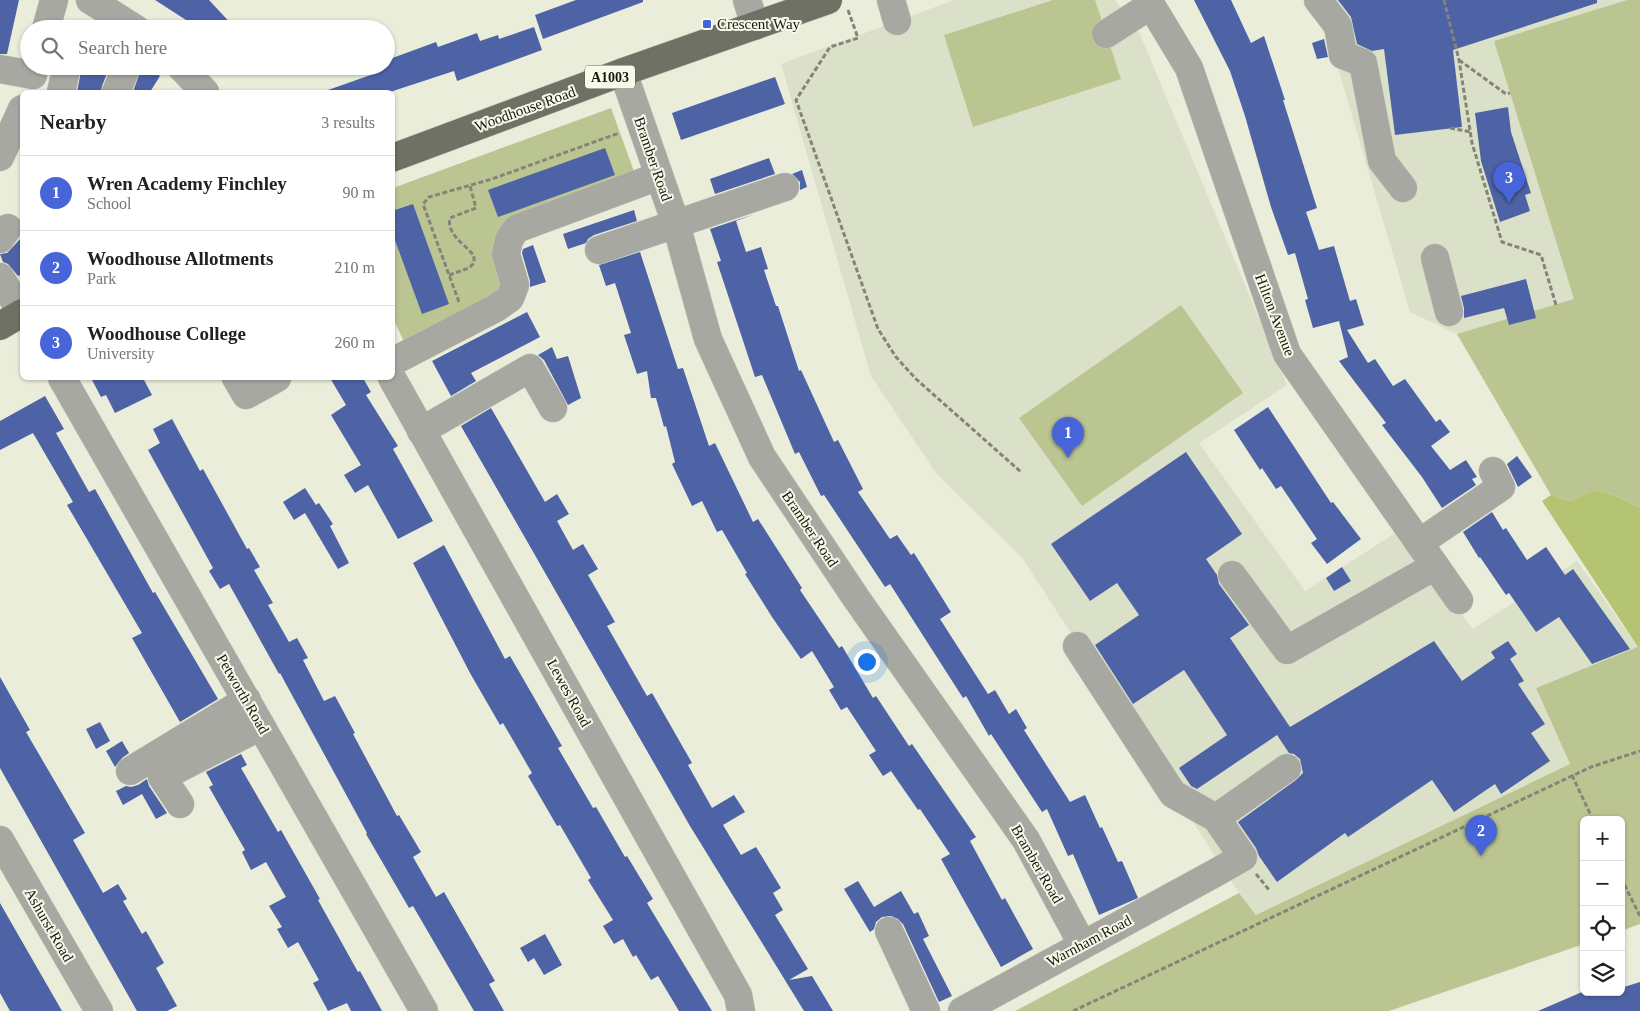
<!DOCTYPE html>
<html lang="en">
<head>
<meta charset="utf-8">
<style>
  :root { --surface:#fff; --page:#f2f2f2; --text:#222; --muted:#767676; --line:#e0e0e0; --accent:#4765d8 }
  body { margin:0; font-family:Georgia,serif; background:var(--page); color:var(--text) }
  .controls { position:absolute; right:15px; bottom:15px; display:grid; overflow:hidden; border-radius:8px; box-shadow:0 1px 4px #0004 }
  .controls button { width:45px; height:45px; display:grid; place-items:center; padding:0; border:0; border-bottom:1px solid var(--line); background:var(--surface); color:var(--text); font:25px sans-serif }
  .you { position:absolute; left:866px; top:661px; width:18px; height:18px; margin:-12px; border:4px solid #fff; border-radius:50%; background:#1a73e8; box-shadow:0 0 0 8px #1a73e833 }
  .badge { display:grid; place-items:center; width:32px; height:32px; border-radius:50%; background:var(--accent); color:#fff; font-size:16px; font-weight:700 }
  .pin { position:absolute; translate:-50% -41px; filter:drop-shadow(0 1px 2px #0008) }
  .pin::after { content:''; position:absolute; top:26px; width:18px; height:15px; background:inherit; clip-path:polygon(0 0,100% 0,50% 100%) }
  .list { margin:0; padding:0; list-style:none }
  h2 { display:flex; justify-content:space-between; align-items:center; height:65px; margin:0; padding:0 20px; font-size:21px }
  h2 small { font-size:16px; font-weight:400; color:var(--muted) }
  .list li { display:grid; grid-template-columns:32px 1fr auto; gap:15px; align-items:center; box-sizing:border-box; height:75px; padding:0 20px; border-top:1px solid var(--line) }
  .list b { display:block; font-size:19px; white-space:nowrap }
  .list p { margin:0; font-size:16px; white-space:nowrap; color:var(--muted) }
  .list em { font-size:16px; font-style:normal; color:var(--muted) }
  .icon { flex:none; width:28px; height:28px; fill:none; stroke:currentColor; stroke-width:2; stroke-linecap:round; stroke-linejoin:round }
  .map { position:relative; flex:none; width:1640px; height:1011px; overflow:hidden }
  .search { position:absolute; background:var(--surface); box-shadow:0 1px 4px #0004; left:20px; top:20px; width:375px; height:55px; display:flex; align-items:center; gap:12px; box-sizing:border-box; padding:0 18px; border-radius:28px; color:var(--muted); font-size:19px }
  .panel { position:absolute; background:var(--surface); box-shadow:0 1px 4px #0004; left:20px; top:90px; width:375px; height:290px; border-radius:8px }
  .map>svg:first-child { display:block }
</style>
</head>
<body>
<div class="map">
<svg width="1640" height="1011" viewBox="0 0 1640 1011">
  <rect width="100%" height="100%" fill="#e9edda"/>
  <g fill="#dbe1c8">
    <path d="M954 0H1115L1139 32 1287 385 1199 443 1305 591 1397 532 1473 629 1577 561 1638 647 1536 688 1570 764 1256 915 1239 893 1023 559 936 473 871 376 781 64Z"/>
    <path d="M1307 0H1640V506L1551 495 1457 334 1410 312 1333 51Z"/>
  </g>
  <g fill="#bbc591">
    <path d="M1053 0H1095L1121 79 973 127 944 35Z"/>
    <path d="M1627 0H1640V506L1638 507 1614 495 1596 490 1570 501 1551 495 1457 334 1574 299 1494 41Z"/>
    <path d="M611 108 636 177 515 221 506 291 406 346 393 318V188Z"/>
    <path d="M1181 305 1243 393 1082 506 1019 418Z"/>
    <path d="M1640 646V924L1621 931V820H1584V944L1389 1011H1015L1239 893 1256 915 1570 764 1536 688Z"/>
  </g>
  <path fill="#b5c472" d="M1595 490 1614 495 1638 507 1640 506V646L1638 647 1542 501 1551 495 1570 501Z"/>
  <g fill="#4e63a6">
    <path d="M0 0H19L7 54H0Z"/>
    <path d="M155 0H209L236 29H200Z"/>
    <path d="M576 0H643V2L543 39 535 15Z"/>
    <path d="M1194 0H1231L1251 43 1264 36 1285 100H1283L1317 208 1306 212 1319 250 1334 246 1350 301 1356 299 1364 325 1347 330 1368 363 1375 359 1393 386 1405 379 1436 422 1440 419 1450 432 1431 446 1450 470 1466 460 1477 477 1472 479 1476 485 1442 508 1422 477 1382 425 1386 423 1339 361 1348 357 1339 321 1313 328 1305 300 1308 299 1295 253 1288 255 1271 207 1245 116 1230 71Z"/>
    <path d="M1338 0H1597V3L1453 50 1462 127 1395 135 1384 49 1372 51 1357 44 1351 17Z"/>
    <path d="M534 27 542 50 457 81 454 71 390 92H328V90L382 71 381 66H389L387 60 436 42 438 47 477 33 480 41 498 35 499 39Z"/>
    <path d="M1324 39 1328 57 1317 59 1312 43Z"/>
    <path d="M82 66H110L102 86 101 92H77Z"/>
    <path d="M142 66H148L160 76 150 92H133Z"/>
    <path d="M775 77 785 104 681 140 672 113Z"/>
    <path d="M1508 107 1511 132 1531 193 1525 195 1530 211 1500 222 1481 161 1475 113Z"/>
    <path d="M605 148 615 175 498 217 488 190Z"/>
    <path d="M769 158 775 174 715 194 710 179Z"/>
    <path d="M802 170 807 187 800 190V182L792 174Z"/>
    <path d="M413 204 449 304 422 314 392 232V211Z"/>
    <path d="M634 210 637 221 594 235 588 239 586 243 568 249 563 234Z"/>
    <path d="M755 214 736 221 746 252 761 247 768 269 764 270 776 306H778L799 371 801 370 834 442 838 440 863 489 858 492 890 539 897 535 911 555 914 553 951 612 940 619 988 694 995 690 1009 714 1016 709 1027 728 1024 730 1070 802 1085 795 1100 828 1102 827 1118 862 1122 861 1138 898 1099 915 1073 854 1068 856 1047 809 1042 812 991 734 989 736 966 696 963 698 890 584 885 587 824 495 821 496 799 452 795 454 762 375 755 377 717 262 721 261 710 229Z"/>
    <path d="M22 237V274L18 276 8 264 3 262 0 254 7 253Z"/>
    <path d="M533 245 546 282 530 287V281L522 253 523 249Z"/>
    <path d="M640 252 678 369 683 368 709 446 715 443 753 522 758 519 802 588 800 590 839 648 842 646 873 698 876 696 909 746 912 744 976 837 970 841 1002 900 1005 898 1033 949 1001 967 941 859 950 854 920 809 918 810 891 771 883 776 869 755 876 751 847 707 841 710 829 690 834 687 812 651 801 659 772 617 745 574 747 573 722 530 717 532 702 501 692 506 672 464 675 462 666 426 664 427 656 398H651L647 371 637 374 624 335 631 333 615 283 606 286 599 265Z"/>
    <path d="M1526 279 1536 318 1509 325 1504 308 1464 318V308L1461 296Z"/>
    <path d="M527 312 540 337 471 373 476 381 451 396 432 361Z"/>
    <path d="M552 347 557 359 568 356 581 398 568 405 544 360 538 355Z"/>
    <path d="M91 378H143L152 395 115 413 106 395 101 397Z"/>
    <path d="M330 378H363L371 392 366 395 398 446 393 449 433 521 398 539 368 485 355 493 344 475 361 465 331 415 346 405Z"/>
    <path d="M45 396 64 429 56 433 89 492 95 489 153 593 155 592 218 699 180 722 132 638 142 633 67 505 73 502 33 433 0 450V421Z"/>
    <path d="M1268 407 1331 503 1333 502 1361 539 1327 564 1311 543 1317 539 1281 486 1276 489 1262 468 1260 470 1234 430Z"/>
    <path d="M491 408 545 502 557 494 569 514 557 521 573 550 583 544 598 569 588 575 615 622 607 626 647 696 652 693 692 763 688 765 712 808 734 795 745 812 723 825 741 855 756 847 781 888 773 893 783 910 775 915 808 969 789 980 812 976 833 1011H804L690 826 461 426Z"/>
    <path d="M172 419 200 471 203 469 247 549 249 548 260 567 254 570 273 603 268 605 289 642 297 638 308 658 303 660 324 701 335 696 355 733 353 734 397 816 399 815 421 852 413 857 436 897 444 892 495 981 489 984 504 1011H474L413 906 409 908 366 834 367 833 280 673 279 674 229 584 220 589 209 571 213 568 148 450 160 443 153 429Z"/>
    <path d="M1186 452 1242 534 1206 559 1217 575 1219 584 1249 625 1230 638 1290 727 1434 641 1462 681 1495 658 1491 652 1508 641 1517 654 1510 659 1524 681 1518 684 1545 724 1531 733 1550 761 1501 794 1495 784 1454 812 1432 780 1348 837 1345 833 1277 882 1259 856 1256 848 1238 822 1296 780 1303 773 1300 759 1294 754 1289 753 1277 735 1197 789 1191 786 1179 768 1227 735 1184 670 1133 704 1095 645 1139 615 1117 583 1090 601 1051 544Z"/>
    <path d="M1517 456 1532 477 1518 487 1507 464Z"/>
    <path d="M305 488 316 505 319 503 333 524 330 526 349 563 338 569 305 513 294 520 283 502Z"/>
    <path d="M1492 512 1503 530 1506 528 1527 560 1546 547 1565 575 1573 569 1630 649 1592 664 1559 617 1536 632 1509 593 1506 595 1480 557 1479 558 1463 532Z"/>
    <path d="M444 545 505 659 510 656 562 746 558 748 593 808 596 807 625 857 627 856 653 899 647 903 712 1011H679L658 976 651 980 636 955 633 957 623 939 614 944 603 926 613 920 588 880 591 878 560 825 557 826 528 776 532 773 503 723 500 725 470 673 413 563Z"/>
    <path d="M1342 567 1351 581 1334 591 1326 578Z"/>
    <path d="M0 677 30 730 26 732 85 833 73 840 103 893 118 884 127 899 123 901 142 934 146 931 164 963 156 968 177 1006 167 1011H137L0 768Z"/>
    <path d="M100 722 110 741 96 749 86 729Z"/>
    <path d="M122 741 129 753 122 758 115 767 106 751Z"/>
    <path d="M241 754 247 765 241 768 278 832 281 830 320 899 318 900 358 972 360 971 382 1011H351L347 1003 328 1011 313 983 319 980 298 942 288 948 277 929 282 927 269 906 286 897 266 862 251 870 242 852 245 850 209 787 213 785 206 772Z"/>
    <path d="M147 779 149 786 167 813 156 819 142 794 123 805 116 791 126 786 131 787 138 785Z"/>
    <path d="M858 881 874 907 901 891 914 914 918 912 929 936 923 939 952 996 939 1002 903 924 898 919 891 916 882 917 876 922 874 929 870 932 844 889Z"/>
    <path d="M0 903 16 931 62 1011H10L0 993Z"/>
    <path d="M545 934 562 965 544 975 534 958 528 962 520 948Z"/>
    <path d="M1640 982V1011H1538L1582 992H1621V988Z"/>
  </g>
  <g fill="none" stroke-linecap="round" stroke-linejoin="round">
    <g stroke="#c7cbba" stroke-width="29">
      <g id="minor">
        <path d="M90 0 136 29"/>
        <path d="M747 0 755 26"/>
        <path d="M891 0 897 21"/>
        <path d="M1148 0 1189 68 1287 354 1459 600"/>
        <path d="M1318 0 1338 26 1343 55 1363 63 1382 161 1403 188"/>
        <path d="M46 29 54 0"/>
        <path d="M1106 34 1151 5"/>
        <path d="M180 66 205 92"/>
        <path d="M0 69 33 75"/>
        <path d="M623 72 676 224 708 339 762 457 856 598 1026 840 1082 944"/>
        <path d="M61 92 67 66"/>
        <path d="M116 92 127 66"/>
        <path d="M0 157 22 109"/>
        <path d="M0 239 8 228"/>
        <path d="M599 250 785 187"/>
        <path d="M1435 258 1449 312"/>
        <path d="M0 277 22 314"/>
        <path d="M392 362 496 308 510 298 515 285 506 254 509 240 516 229 659 176"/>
        <path d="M62 378 424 1011"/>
        <path d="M236 378 246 395 277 378"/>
        <path d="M392 378 738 995 741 1011"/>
        <path d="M421 431 530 368 553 408"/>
        <path d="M1419 543 1501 487 1493 471"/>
        <path d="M1232 575 1287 650 1435 566"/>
        <path d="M1077 646 1173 794 1216 818"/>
        <path d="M130 771 247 700"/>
        <path d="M180 804 162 777 261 726"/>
        <path d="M0 840 99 1011"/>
        <path d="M889 931 926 1011"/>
        <path d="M962 1011 1217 872 1243 857 1216 818 1287 768"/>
      </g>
    </g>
    <g stroke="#c7cbba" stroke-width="29">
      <g id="major">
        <path d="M392 158 623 72 828 0"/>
        <path d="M0 326 22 313"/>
      </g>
    </g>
    <g stroke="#838579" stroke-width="3" stroke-dasharray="5 2.5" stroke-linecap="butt">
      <path d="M1444 0 1459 60 1472 143 1502 242 1541 255 1556 305"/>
      <path d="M848 10 858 38 830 47 796 100 878 329 896 357 916 379 1021 472"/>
      <path d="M1459 60 1506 94 1510 93"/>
      <path d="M1450 128 1471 132"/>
      <path d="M449 275 469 268 474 263V256C465 244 446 234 450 218L476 208 470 186"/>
      <path d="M459 302 423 204 429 197 492 179 619 133"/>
      <path d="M1572 775 1593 820"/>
      <path d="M1256 874 1270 891"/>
      <path d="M1621 878 1640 916"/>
      <path d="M1073 1011 1591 767 1640 751"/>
    </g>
    <use href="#minor" stroke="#a6a8a1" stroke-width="28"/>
    <use href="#major" stroke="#6e7164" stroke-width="28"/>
  </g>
  <rect fill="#4765d8" stroke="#f6fae8" stroke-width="2" x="702" y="19" width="10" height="10" rx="2.5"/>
  <g text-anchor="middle" stroke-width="4" stroke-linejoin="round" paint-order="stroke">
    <rect fill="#f6fae8" stroke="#5a5c52" stroke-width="1" x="585" y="65.5" width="50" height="23" rx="4"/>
    <g font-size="14" font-weight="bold" fill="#171812">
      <text x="610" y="82">A1003</text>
    </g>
    <g font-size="15" fill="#171812" stroke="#f6fae8" text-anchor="start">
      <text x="717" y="29">Crescent Way</text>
    </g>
    <g font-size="15" fill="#171812" stroke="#f6fae8">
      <text transform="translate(525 109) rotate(-20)" y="5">Woodhouse Road</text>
      <text transform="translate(653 159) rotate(71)" y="5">Bramber Road</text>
      <text transform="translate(1275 315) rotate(69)" y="5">Hilton Avenue</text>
      <text transform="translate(810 529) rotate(56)" y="5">Bramber Road</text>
      <text transform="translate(569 693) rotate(61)" y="5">Lewes Road</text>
      <text transform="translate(243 694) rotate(60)" y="5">Petworth Road</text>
      <text transform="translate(1037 864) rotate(60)" y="5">Bramber Road</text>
      <text transform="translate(49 925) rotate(60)" y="5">Ashurst Road</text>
      <text transform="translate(1089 941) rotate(-28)" y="5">Warnham Road</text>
    </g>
  </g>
</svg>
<div class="controls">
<button>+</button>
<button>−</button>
<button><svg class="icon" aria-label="locate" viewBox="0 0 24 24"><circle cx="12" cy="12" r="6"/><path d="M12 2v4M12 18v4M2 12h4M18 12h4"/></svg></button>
<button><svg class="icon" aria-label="layers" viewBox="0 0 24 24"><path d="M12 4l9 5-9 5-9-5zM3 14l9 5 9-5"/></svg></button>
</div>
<div class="you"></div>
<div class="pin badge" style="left:1068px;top:458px">1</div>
<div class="pin badge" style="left:1481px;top:856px">2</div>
<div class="pin badge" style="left:1509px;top:203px">3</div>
<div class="search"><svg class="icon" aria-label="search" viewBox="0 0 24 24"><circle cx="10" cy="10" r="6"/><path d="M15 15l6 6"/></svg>Search here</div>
<section class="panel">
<h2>Nearby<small>3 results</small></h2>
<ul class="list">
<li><span class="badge">1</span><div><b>Wren Academy Finchley</b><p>School</p></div><em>90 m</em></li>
<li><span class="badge">2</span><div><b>Woodhouse Allotments</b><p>Park</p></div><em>210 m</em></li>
<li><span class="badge">3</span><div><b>Woodhouse College</b><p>University</p></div><em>260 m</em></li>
</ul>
</section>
</div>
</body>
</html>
